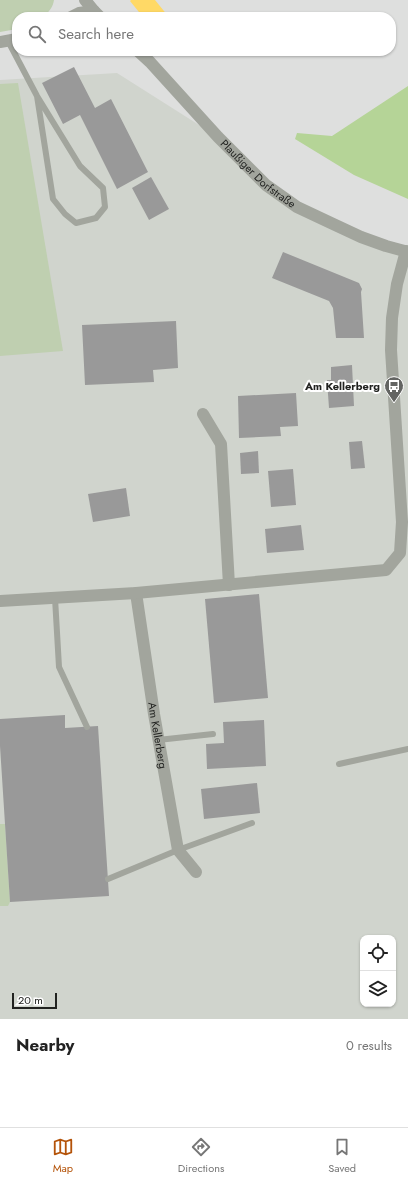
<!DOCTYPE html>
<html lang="en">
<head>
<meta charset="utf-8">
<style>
  :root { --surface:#fff; --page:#f6f6f6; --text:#222; --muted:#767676; --line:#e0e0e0; --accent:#b45309 }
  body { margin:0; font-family:Jost,sans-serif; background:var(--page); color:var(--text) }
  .controls { position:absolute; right:12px; bottom:12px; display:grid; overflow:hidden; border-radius:8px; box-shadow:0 1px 3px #0004 }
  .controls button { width:36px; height:36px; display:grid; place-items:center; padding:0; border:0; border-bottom:1px solid var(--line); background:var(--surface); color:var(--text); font:20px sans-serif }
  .scale { position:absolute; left:12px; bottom:10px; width:45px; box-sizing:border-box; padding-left:4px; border:2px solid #212220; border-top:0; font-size:11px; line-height:14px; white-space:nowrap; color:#212220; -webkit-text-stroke:3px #fff; paint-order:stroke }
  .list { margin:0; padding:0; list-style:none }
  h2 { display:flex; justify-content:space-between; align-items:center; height:52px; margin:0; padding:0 16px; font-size:17px }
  h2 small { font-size:13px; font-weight:400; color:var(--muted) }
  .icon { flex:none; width:22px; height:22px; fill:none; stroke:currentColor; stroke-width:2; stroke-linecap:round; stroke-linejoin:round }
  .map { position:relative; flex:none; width:408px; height:1019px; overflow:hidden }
  .search { position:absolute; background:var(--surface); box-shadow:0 1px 3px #0004; left:12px; right:12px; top:12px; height:44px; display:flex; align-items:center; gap:10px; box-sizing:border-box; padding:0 14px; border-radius:16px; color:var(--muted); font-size:15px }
  .sheet { height:108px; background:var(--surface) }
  nav { display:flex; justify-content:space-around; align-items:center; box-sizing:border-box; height:56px; border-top:1px solid var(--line); background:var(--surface); font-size:11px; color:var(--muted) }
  nav a { display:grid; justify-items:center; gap:2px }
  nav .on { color:var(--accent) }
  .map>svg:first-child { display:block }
</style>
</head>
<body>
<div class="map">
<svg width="408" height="1019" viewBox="0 0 408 1019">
  <rect width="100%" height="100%" fill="#dedfde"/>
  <path fill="#d0d4cd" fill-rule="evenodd" d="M117 73 218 137 297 207 408 251V1019H0V80ZM363 938H393V1004H363Z"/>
  <g fill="#bfcfb0">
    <path d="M0 0H54C53 7 49 12 43 17H17V29L0 32Z"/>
    <path d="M18 83 63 351 0 356V84Z"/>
    <path d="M0 824H5L10 902 8 906H0Z"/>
  </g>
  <path fill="#b5d497" d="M408 86V199L354 175 295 139 297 133 332 136Z"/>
  <path fill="#ffd966" d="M131 0H155L168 16 143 17 130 1Z"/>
  <g fill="#999">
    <path d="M74 67 95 108 111 99 148 172 117 189 80 115 63 124 42 83Z"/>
    <path d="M151 177 169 209 149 220 132 188Z"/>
    <path d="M283 252 359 283 362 289 361 292 364 338H336L333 308 329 301 272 278Z"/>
    <path d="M176 321 178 368 153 370 154 382 85 385 82 325Z"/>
    <path d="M352 365 354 406 329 408 327 380H331V367Z"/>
    <path d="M296 393 298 426 280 427 281 436 239 438 238 396Z"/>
    <path d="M362 441 365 468 351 469 349 442Z"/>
    <path d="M258 451 259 473 241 474 240 453Z"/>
    <path d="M293 469 296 505 271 507 268 471Z"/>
    <path d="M126 488 130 516 93 522 88 494Z"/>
    <path d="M301 525 304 550 267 553 265 529Z"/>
    <path d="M259 594 268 698 214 703 205 599Z"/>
    <path d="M65 715V728L98 726 109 896 10 902 0 746V719Z"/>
    <path d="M264 720 266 766 207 769 206 744 224 743 223 722Z"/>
    <path d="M257 783 260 813 204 819 201 789Z"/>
  </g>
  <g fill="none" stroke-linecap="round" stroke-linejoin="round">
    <g stroke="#a2a59d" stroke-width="6">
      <path d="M8 41 37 96 80 166 103 188 105 207 96 218 76 223 65 214 53 199 37 96"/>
      <path d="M55 598 59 667 87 727"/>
      <path d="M158 740 213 734"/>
      <path d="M339 764 408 749"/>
      <path d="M108 879 178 850 252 823"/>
    </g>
    <g stroke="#a2a59d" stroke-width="12">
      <path d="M85 0 94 11 100 17"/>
      <path d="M71 17 79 13 94 11"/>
      <path d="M0 42 17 39"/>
      <path id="s1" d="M138 51 150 62 218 137 266 185 297 207 331 223 361 237 386 246 408 252"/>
      <path d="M203 414 221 444 229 585"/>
      <path id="s2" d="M136 593 154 714 178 850 196 872"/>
      <path d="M0 601 136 593 386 570 400 553 402 522 391 350 392 318 397 284 406 251"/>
    </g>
  </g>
  <defs>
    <g id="bus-pin" transform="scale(1)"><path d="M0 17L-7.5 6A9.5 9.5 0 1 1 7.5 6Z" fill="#636462" stroke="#fff"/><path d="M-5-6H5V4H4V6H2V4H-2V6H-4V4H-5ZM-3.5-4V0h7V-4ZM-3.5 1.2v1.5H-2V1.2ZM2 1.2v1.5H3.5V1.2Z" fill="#fff"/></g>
  </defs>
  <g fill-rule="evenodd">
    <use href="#bus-pin" x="394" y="386"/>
  </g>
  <g text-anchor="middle" stroke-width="4" stroke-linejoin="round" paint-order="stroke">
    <g font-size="11" fill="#212220" stroke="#fff">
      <text dy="4" stroke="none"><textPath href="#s1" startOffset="172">Plaußiger Dorfstraße</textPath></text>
      <text dy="4" stroke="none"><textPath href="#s2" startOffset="144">Am Kellerberg</textPath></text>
    </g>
    <g font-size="11" font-weight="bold" fill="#212220" stroke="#fff" text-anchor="end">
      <text x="380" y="390">Am Kellerberg</text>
    </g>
  </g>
</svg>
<div class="controls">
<button><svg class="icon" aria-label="locate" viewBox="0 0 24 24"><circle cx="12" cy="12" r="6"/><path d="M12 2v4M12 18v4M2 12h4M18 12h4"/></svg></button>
<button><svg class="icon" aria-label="layers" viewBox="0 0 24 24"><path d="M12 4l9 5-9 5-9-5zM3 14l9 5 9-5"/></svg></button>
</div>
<div class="scale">20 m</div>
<div class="search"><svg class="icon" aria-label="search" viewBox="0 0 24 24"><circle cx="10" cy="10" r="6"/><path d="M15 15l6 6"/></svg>Search here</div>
</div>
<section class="sheet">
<h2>Nearby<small>0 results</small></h2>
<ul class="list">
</ul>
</section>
<nav>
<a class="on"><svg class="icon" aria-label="map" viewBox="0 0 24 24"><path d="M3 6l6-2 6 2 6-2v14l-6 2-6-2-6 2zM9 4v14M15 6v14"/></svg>Map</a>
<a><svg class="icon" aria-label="directions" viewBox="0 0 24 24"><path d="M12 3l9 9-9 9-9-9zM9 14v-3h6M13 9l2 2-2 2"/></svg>Directions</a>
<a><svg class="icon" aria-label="saved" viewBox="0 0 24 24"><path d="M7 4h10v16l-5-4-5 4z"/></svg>Saved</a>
</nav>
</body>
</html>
